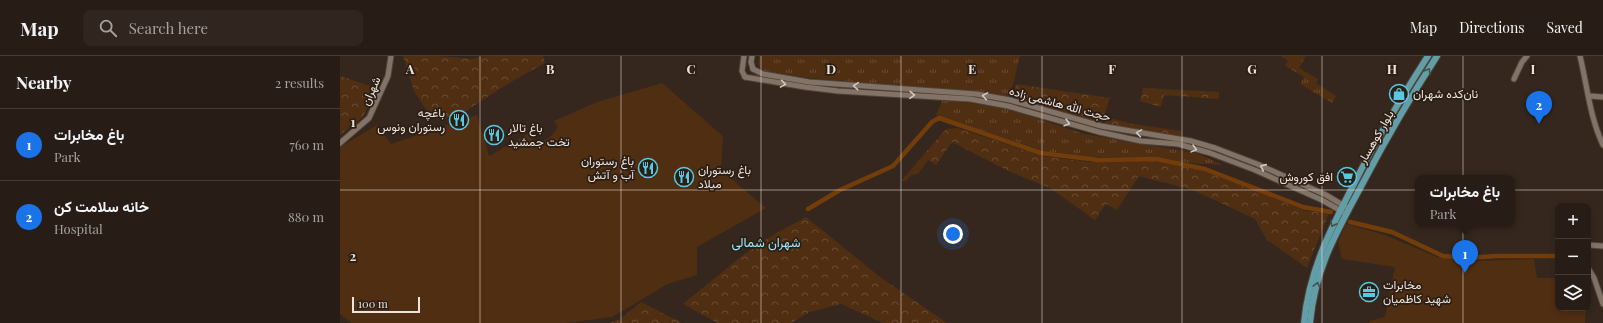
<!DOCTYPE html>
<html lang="en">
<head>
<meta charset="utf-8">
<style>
  :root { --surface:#281d16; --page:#30261f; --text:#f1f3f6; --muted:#a5a2a1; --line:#443b35; --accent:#1a73e8 }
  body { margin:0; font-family:"Playfair Display",Vazirmatn,serif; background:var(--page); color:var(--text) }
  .controls { position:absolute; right:12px; bottom:12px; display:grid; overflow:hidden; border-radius:8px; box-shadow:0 2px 6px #0003 }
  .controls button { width:36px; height:36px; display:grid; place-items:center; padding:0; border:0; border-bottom:1px solid var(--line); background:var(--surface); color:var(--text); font:20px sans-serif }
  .scale { position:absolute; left:12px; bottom:10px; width:68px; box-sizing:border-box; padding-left:4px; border:2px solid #ede3dd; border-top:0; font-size:11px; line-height:14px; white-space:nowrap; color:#ede3dd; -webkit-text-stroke:3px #2b1e14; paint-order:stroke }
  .you { position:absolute; left:613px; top:178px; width:14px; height:14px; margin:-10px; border:3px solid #fff; border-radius:50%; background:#1a73e8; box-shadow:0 0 0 6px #1a73e833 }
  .badge { display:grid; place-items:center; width:26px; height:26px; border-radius:50%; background:var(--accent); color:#fff; font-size:13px; font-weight:700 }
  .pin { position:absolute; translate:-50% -33px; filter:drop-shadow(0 1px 2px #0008) }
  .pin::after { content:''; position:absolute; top:21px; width:14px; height:12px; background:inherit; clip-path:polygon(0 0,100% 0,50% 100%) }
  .popup { position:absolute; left:1075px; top:119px; width:100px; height:52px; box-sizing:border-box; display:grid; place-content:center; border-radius:8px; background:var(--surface); filter:drop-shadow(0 1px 3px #0005); font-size:13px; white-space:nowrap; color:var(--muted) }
  .popup b { font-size:15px; color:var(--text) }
  .popup::after { content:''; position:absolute; left:50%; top:100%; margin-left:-8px; border:8px solid transparent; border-top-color:var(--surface) }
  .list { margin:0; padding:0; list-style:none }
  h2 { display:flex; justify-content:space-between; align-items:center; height:52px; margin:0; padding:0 16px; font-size:17px }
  h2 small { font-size:13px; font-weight:400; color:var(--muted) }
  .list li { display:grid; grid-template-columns:26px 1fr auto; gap:12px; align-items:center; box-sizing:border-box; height:72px; padding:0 16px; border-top:1px solid var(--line) }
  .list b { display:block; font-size:15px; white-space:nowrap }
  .list p { margin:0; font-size:13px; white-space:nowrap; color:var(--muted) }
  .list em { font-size:13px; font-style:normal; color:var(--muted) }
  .icon { flex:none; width:22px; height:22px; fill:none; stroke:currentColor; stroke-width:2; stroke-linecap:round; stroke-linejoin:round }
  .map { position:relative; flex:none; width:1263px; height:267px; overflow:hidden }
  header { display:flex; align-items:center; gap:24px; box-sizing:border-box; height:56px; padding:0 20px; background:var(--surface); border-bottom:1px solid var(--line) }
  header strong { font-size:19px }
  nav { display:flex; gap:22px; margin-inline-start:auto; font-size:14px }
  .search { width:280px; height:36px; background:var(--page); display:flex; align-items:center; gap:10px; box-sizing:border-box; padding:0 14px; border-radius:8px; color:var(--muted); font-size:15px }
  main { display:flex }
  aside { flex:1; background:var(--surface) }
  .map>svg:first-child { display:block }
</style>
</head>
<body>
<header>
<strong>Map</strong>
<div class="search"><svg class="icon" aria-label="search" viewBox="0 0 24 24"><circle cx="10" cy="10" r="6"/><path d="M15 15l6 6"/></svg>Search here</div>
<nav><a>Map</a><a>Directions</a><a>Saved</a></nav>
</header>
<main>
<aside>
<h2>Nearby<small>2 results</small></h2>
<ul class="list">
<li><span class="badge">1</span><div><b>باغ مخابرات</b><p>Park</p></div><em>760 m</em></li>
<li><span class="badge">2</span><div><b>خانه سلامت کن</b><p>Hospital</p></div><em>880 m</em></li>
</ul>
</aside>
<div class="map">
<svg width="1263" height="267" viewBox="0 0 1263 267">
  <defs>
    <pattern id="forest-crowns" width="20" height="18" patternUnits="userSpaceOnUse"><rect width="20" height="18" fill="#502e12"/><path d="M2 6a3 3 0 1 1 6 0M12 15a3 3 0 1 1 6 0" fill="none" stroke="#6a4c34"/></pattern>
    <pattern id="park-tufts" width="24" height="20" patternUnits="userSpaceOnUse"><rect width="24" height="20" fill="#502e12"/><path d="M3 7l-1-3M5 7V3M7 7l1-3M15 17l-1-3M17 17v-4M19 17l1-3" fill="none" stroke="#6a4c34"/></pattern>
  </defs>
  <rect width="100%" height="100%" fill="#35271d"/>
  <g fill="url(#forest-crowns)">
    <path d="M63 0H99L132 3 144 0H203L205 7 169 27 126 55 105 63 89 58 74 35Z"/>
    <path d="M0 20 37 32 23 61 0 79Z"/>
    <path d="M676 28 770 42 761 68 673 43Z"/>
    <path d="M803 32 879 36V43L824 39 821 51 800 45Z"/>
    <path d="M766 61 793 68 842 75 841 81 764 68Z"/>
    <path d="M617 72 702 100 749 106 812 105 862 114 966 155 989 157 967 212 927 184 915 163 853 134 799 120 777 154 766 148 755 164 710 132 668 115 612 86 596 109 588 104 578 118 571 119 566 125H561L606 73Z"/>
    <path d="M466 161 540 221 607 267H543L501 248 470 256 451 267H378L343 248 403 199 433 179Z"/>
    <path d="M301 246 342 267H269L279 264Z"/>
  </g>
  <g fill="url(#park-tufts)">
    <path d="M419 0H680L670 40 471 22 424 15 418 9Z"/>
    <path d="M941 0H966L959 12 978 23 976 27 996 40 992 47 960 28 964 21 945 10 948 5Z"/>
    <path d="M603 43 669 53 744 78 856 97 883 109 850 107 811 101H750L704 95 596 59Z"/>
  </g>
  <g fill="#502e12">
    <path d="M322 27 383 80 381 114 426 152 357 191V219L328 228 272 261 226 267H12L0 258V91L37 69 51 88 137 59 149 100 191 76 194 88 209 82 218 71 214 65 257 46Z"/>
    <path d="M1006 168 1045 179 1097 201 1136 205 1194 203 1197 222H1218V252H1246L1245 267H1029V265L1045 261 1055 211 1002 203 998 186Z"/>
  </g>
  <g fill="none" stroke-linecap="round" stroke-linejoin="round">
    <g stroke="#723d0b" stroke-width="4.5">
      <path d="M468 153 500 134 553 110 592 66 599 62 701 97 758 104 816 103 865 113 963 151 991 156"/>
      <path d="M1010 166 1052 176 1103 200 1128 202 1156 200H1218"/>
    </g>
    <g stroke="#4e433a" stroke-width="7">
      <g id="minor">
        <path d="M404 0 402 15 405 21"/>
        <path d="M412 0 411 6 413 13"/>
        <path d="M1240 0C1247 29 1250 62 1263 89"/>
        <path d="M413 13 423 18 469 26 636 38 670 44 761 70 851 85 875 92 917 108 986 139 1006 151"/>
        <path d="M405 21 465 31 498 35 630 43 668 50 759 76 801 85 838 88 870 97 915 114 982 144 1003 156"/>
        <path d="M1174 23 1182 6 1187 0"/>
        <path d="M1250 40 1263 41"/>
        <path d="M0 87 29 62 48 20 51 0"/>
        <path d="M1248 189 1263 190"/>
        <path d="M1248 212 1254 222 1263 248"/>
      </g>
    </g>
    <g stroke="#4e433a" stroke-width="8">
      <g id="major">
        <path d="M964 267C969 215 990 174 1014 128 1036 84 1061 42 1088 0"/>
        <path d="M970 267C975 210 999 172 1025 123 1047 81 1071 40 1097 0"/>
      </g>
    </g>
    <use href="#minor" stroke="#837367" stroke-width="5"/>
    <use href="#major" stroke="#629ea7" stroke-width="6"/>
  </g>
  <defs><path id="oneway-chevron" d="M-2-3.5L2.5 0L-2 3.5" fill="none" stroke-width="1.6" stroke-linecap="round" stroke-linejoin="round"/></defs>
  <g stroke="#41514f">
    <use href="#oneway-chevron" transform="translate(1088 15) rotate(-59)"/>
    <use href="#oneway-chevron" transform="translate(993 168) rotate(117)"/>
    <use href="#oneway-chevron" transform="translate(977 229) rotate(-76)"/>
  </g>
  <g stroke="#d2c7c0">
    <use href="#oneway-chevron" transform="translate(443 28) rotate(9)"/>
    <use href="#oneway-chevron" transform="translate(516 30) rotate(-175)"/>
    <use href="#oneway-chevron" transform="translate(572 39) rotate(3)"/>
    <use href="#oneway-chevron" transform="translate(645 40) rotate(-170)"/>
    <use href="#oneway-chevron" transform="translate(727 67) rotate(16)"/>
    <use href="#oneway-chevron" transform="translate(799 77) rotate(-171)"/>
    <use href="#oneway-chevron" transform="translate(854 93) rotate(15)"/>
    <use href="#oneway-chevron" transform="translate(923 111) rotate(-156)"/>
  </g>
  <path fill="none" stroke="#ede3dd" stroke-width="1" stroke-opacity="0.55" d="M140 0V267M281 0V267M421 0V267M561 0V267M702 0V267M842 0V267M982 0V267M1123 0V267M0 134H1263"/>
  <defs>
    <g id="shop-ring" transform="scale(1)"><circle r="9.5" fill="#2b1e14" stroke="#57c9e2" stroke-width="1.5"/><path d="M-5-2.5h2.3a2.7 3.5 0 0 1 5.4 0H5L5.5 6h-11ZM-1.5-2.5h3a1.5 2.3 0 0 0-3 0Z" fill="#57c9e2"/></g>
    <g id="restaurant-ring" transform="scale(1)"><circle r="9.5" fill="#2b1e14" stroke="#57c9e2" stroke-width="1.5"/><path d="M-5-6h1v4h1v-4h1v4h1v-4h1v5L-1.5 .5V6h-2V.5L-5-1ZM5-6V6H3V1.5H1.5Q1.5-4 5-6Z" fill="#57c9e2"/></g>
    <g id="supermarket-ring" transform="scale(1)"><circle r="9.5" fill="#2b1e14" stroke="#57c9e2" stroke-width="1.5"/><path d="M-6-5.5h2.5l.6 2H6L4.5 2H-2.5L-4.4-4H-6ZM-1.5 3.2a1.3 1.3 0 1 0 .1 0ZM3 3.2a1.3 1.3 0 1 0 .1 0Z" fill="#57c9e2"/></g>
    <g id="office-ring" transform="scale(1)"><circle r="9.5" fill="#2b1e14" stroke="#57c9e2" stroke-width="1.5"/><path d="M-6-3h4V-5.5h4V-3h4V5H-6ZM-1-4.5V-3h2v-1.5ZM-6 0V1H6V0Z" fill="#57c9e2"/></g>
  </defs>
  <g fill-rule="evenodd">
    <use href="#shop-ring" x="1059" y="38"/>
    <use href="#restaurant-ring" x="119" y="64"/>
    <use href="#restaurant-ring" x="154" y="79"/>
    <use href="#restaurant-ring" x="308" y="112"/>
    <use href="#restaurant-ring" x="344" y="121"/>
    <use href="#supermarket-ring" x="1007" y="121"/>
    <use href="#office-ring" x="1029" y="236"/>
  </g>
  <g text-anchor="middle" stroke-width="3.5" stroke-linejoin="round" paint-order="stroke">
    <g font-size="12" fill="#ede3dd" stroke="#2b1e14">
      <text transform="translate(31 35) rotate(-66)" y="4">شهران</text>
      <text transform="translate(720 48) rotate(15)" y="4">حجت الله هاشمی زاده</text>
      <text transform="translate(1036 81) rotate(-60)" y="4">بلوار کوهسار</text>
    </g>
    <g font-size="12" fill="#ede3dd" stroke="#2b1e14" text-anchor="start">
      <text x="1073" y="42">نان‌کده شهران</text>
      <text x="105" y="61" text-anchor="end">باغچه<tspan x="105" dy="14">رستوران ونوس</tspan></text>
      <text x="168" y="76">باغ تالار<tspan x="168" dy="14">تخت جمشید</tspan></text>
      <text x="294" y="109" text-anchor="end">باغ رستوران<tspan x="294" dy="14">آب و آتش</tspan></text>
      <text x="358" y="118">باغ رستوران<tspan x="358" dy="14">میلاد</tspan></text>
      <text x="993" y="125" text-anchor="end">افق کوروش</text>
      <text x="1043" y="233">مخابرات<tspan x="1043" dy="14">شهید کاظمیان</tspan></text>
    </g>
    <g font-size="13" fill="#9ae7fa" stroke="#2b1e14">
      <text x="426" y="191">شهران شمالی</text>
    </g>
  </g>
  <g font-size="13" text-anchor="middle" font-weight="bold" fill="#ede3dd" stroke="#2b1e14" stroke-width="3.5" stroke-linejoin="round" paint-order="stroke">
    <text x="70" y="18">A</text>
    <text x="210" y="18">B</text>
    <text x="351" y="18">C</text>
    <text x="491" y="18">D</text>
    <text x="632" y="18">E</text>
    <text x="772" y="18">F</text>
    <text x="912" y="18">G</text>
    <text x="1052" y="18">H</text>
    <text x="1193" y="18">I</text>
    <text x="13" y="71">1</text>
    <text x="13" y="205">2</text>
  </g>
</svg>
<div class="controls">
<button>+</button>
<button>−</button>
<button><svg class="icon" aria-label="layers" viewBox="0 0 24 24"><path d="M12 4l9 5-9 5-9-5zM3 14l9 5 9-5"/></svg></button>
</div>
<div class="scale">100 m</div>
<div class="you"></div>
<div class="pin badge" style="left:1125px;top:217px">1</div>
<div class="popup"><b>باغ مخابرات</b>Park</div>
<div class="pin badge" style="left:1199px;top:68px">2</div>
</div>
</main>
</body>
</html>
